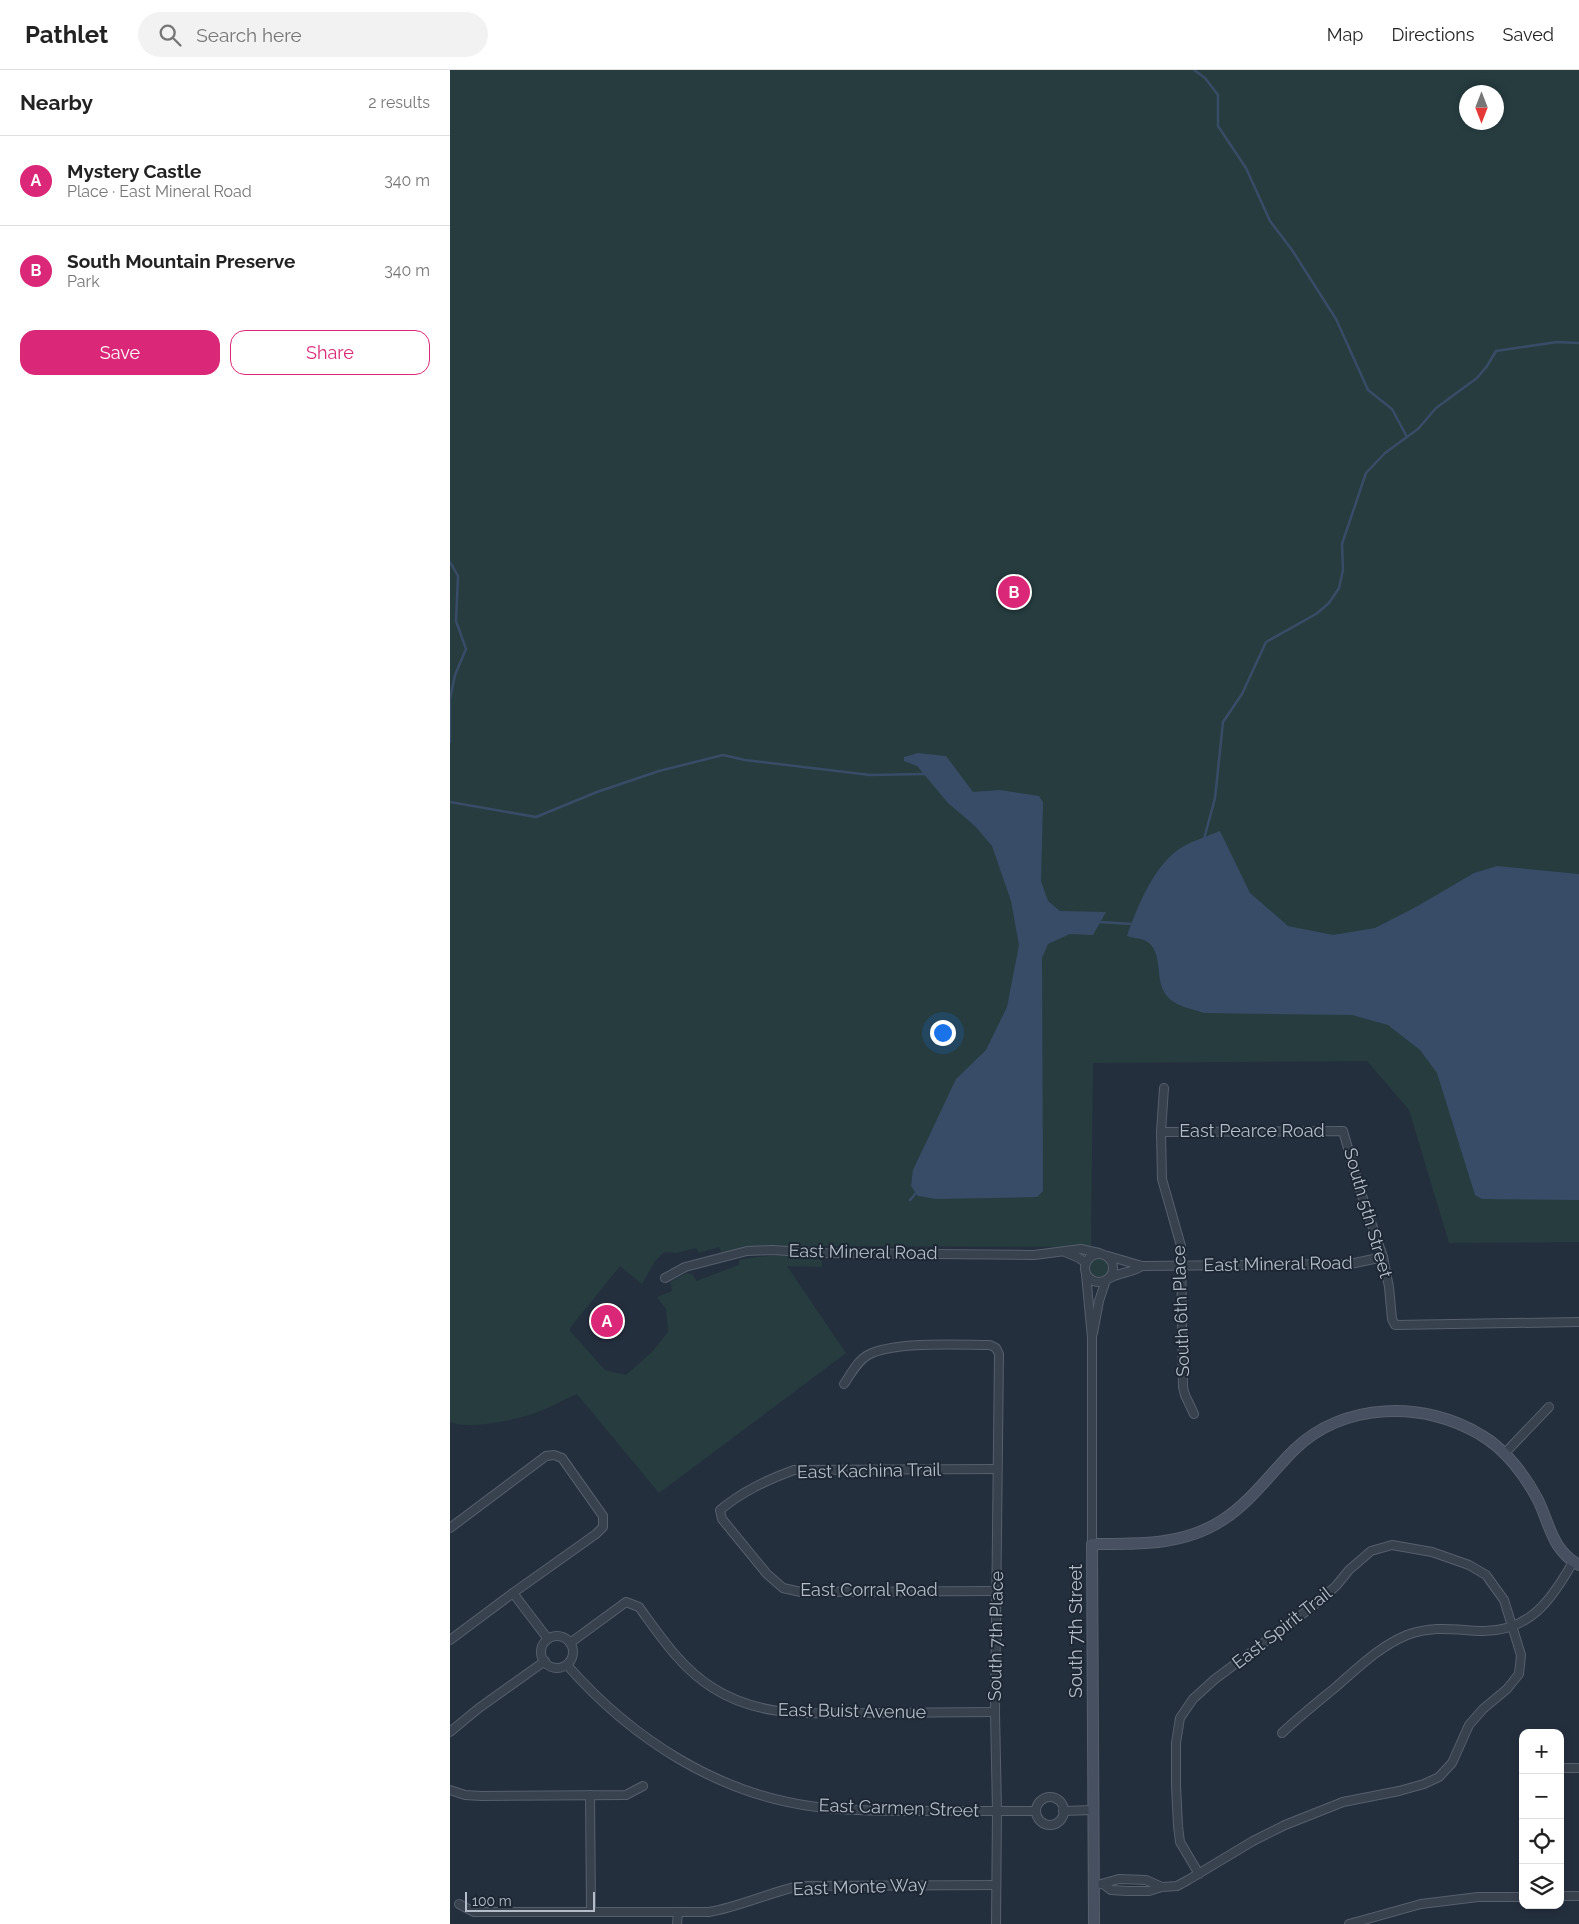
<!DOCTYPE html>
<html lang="en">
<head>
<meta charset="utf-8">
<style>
  :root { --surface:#fff; --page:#f2f2f2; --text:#222; --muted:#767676; --line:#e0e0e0; --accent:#db2777 }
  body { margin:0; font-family:Raleway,sans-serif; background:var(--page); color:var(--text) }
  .controls { position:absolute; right:15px; bottom:15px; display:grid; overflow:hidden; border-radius:10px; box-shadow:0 2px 8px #0003 }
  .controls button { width:45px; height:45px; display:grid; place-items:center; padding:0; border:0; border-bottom:1px solid var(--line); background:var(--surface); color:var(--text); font:25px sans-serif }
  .compass { position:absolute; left:1009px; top:15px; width:45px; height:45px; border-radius:50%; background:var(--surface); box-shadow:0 2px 8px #0003; rotate:180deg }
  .scale { position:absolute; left:15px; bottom:12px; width:130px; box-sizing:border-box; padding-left:5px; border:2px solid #b4bcc9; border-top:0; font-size:14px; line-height:18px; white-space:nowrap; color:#b4bcc9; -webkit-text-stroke:4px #1d2633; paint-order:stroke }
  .you { position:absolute; left:492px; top:962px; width:18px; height:18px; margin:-12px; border:4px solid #fff; border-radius:50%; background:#1a73e8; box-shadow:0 0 0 8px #1a73e833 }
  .badge { display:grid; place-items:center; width:32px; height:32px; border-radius:50%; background:var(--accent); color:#fff; font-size:16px; font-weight:700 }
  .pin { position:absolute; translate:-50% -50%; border:2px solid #fff; box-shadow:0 1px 5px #0006 }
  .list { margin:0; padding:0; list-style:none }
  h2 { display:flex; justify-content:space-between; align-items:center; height:65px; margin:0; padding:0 20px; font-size:21px }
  h2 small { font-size:16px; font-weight:400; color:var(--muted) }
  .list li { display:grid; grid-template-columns:32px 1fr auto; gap:15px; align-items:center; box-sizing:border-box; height:90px; padding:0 20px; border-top:1px solid var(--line) }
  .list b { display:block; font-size:19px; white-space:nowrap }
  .list p { margin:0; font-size:16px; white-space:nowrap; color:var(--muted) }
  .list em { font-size:16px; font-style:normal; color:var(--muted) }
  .actions { display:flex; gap:10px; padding:15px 20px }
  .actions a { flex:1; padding:11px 0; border:1px solid var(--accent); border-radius:15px; text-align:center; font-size:18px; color:var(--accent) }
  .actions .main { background:var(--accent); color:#fff }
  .icon { flex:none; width:28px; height:28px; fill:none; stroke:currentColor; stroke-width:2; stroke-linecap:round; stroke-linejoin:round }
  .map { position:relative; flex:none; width:1129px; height:1854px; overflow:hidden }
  header { display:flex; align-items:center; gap:30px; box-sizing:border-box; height:70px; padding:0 25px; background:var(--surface); border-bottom:1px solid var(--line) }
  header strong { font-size:24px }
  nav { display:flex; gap:28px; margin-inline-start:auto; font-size:18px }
  .search { width:350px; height:45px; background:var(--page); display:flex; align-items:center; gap:12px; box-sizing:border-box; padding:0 18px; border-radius:28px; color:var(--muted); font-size:19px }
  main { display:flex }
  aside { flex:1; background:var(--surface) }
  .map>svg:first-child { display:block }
</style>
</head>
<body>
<header>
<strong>Pathlet</strong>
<div class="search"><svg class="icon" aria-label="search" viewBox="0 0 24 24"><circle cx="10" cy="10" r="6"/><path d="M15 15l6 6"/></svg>Search here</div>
<nav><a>Map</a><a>Directions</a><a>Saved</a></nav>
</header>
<main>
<aside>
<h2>Nearby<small>2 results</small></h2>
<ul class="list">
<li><span class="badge">A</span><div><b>Mystery Castle</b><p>Place · East Mineral Road</p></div><em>340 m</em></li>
<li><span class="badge">B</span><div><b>South Mountain Preserve</b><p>Park</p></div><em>340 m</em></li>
</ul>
<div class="actions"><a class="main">Save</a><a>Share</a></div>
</aside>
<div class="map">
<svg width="1129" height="1854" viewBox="0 0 1129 1854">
  <rect width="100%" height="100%" fill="#242f3e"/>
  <g fill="#263c3f" fill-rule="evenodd">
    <path d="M0 0H1129V1172L999 1173 959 1040 917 991 643 993 641 1177 373 1176V1178L354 1176 296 1177 272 1184 269 1177 249 1183 246 1178 226 1183 214 1182 205 1191 192 1214 170 1196 120 1258V1261L155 1300 176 1305 202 1282 218 1262 216 1239 207 1227 222 1221 220 1212 237 1203 243 1205 246 1211 289 1195V1190C319 1184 342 1185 372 1190V1197L337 1196 396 1283 209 1423 127 1324C113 1330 99 1338 85 1343 66 1350 18 1360 0 1352ZM1016 22H1046V52H1016Z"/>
    <circle cx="649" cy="1198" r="9"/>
  </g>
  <g fill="#394c67">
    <path d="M468 683 496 686 523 722 550 720 589 726 593 732 591 811 598 831 610 841 656 842 643 865 620 864 598 874 592 888 593 1121 587 1127 486 1129 468 1126 461 1116 463 1100 506 1009 536 980 557 937 569 875 561 831 542 776 525 756 498 733 467 696 454 691V687Z"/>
    <path d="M770 761 800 823 838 856 883 865 925 858 966 837 1024 803 1047 796 1129 804V1130L1032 1129 1025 1125 987 1003 970 980 938 955 902 945 754 943C742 939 724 936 716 925 704 909 714 881 696 871 691 868 683 868 677 866 687 837 705 792 734 776 745 770 758 766 770 761Z"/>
  </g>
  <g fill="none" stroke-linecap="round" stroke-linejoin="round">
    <g stroke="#394c67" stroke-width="2.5">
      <path d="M744 0 755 8 768 25V56L796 98 820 151 842 180 886 249 918 320 942 339 957 367"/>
      <path d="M0 492 8 506 6 551 16 579 5 605 0 629"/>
      <path d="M0 631V672"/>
      <path d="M0 732 86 747 147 722 209 701 273 685 295 690 420 705 475 704"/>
      <path d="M754 769 765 728 773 652 792 624 816 572 866 544 879 533 889 518 893 500 892 474 916 403 935 383 968 359 986 338 1027 308 1037 296 1046 281 1107 272 1129 273"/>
      <path d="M649 852 683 854"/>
      <path d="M460 1130 467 1122"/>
    </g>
    <g stroke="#565f6c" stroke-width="10">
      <g id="street">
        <path d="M714 1018 711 1062 712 1109 731 1176 733 1317 735 1325 744 1344"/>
        <path d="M711 1062 893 1061 911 1123 933 1187 939 1217 942 1249 945 1255 1129 1252"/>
        <path d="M615 1182 629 1188 636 1193"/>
        <circle cx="649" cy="1198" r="14"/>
        <path d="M658 1186 692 1196 900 1194 933 1187"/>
        <path d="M636 1204 642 1268V1474"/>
        <path d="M215 1208 235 1197 297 1181 322 1180 370 1183 584 1185 631 1179 649 1183"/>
        <path d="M660 1208C670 1202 682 1203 692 1196"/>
        <path d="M643 1263 649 1231 656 1210"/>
        <path d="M394 1314C401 1304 407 1291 418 1285 444 1271 509 1275 540 1275L546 1278 549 1284 545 1642 547 1741 546 1854"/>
        <path d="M1054 1384 1099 1337"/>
        <path d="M0 1458 96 1386 104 1385 112 1388 153 1446V1457L146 1464 63 1523 98 1569"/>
        <path d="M547 1521 351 1522 333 1518 317 1504 272 1449 270 1440C293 1421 317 1410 344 1400L547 1399"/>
        <circle cx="107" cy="1582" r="16"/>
        <path d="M0 1570 63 1523"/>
        <path d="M120 1573 176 1532 189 1537C211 1567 231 1598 263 1618 312 1649 364 1643 419 1643 461 1643 503 1642 545 1642"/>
        <path d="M117 1595C181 1668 268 1725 367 1737 399 1741 432 1741 465 1741 505 1741 545 1741 586 1741"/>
        <path d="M0 1662 29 1638 95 1591"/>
        <path d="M832 1663C850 1646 869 1631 887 1616 909 1597 930 1576 957 1565 985 1555 1005 1560 1032 1561 1080 1562 1102 1529 1123 1492"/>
        <path d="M1110 1698H1129"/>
        <path d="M0 1720 15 1725 31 1726 176 1725 193 1716"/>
        <path d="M140 1725 141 1841"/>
        <circle cx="600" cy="1741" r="14"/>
        <path d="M613 1741 644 1740"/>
        <path d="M651 1814 669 1809 696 1810 712 1817"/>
        <path d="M653 1814 661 1820 677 1821H699L712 1817 727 1816 738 1810 803 1771 835 1755 893 1732 949 1721 974 1714 989 1707 1002 1693 1019 1655 1033 1639 1057 1619 1069 1604 1071 1585 1054 1530 1036 1505 1019 1495 982 1482 942 1475 921 1481 899 1500 886 1516 862 1537 765 1609 743 1629 730 1648 726 1673V1715L728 1756 730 1772 749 1804"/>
        <path d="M1110 1826H1129"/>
        <path d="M9 1834 24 1842H259C289 1837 318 1823 349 1816L546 1815"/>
        <path d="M227 1854 228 1842"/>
        <path d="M899 1854 971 1834 1028 1827H1073"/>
      </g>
    </g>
    <g stroke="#565f6c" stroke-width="12">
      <path id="secondary" d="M644 1854 642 1474C686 1474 732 1476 771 1451 800 1433 820 1404 844 1380 893 1332 974 1330 1031 1365 1055 1379 1075 1405 1088 1430 1100 1455 1102 1480 1129 1495"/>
    </g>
    <use href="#street" stroke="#38414e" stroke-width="8"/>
    <use href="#secondary" stroke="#465061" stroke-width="10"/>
  </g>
  <g text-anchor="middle" stroke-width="4" stroke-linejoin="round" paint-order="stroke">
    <g font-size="18" fill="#b4bcc9" stroke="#1d2633">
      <text x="802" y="1067">East Pearce Road</text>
      <text transform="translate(918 1143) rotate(74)" y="6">South 5th Street</text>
      <text transform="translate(413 1182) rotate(1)" y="6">East Mineral Road</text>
      <text transform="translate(828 1194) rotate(-1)" y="6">East Mineral Road</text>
      <text transform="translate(731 1241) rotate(-92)" y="6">South 6th Place</text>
      <text transform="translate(419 1401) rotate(-1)" y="6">East Kachina Trail</text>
      <text x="419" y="1526">East Corral Road</text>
      <text transform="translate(832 1558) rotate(-38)" y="6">East Spirit Trail</text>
      <text transform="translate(626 1561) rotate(-90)" y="6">South 7th Street</text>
      <text transform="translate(546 1566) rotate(-89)" y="6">South 7th Place</text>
      <text transform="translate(402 1641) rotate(1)" y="6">East Buist Avenue</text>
      <text transform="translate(449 1738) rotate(2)" y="6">East Carmen Street</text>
      <text transform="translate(410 1817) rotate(-2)" y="6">East Monte Way</text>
    </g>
  </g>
</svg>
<div class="controls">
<button>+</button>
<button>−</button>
<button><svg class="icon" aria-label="locate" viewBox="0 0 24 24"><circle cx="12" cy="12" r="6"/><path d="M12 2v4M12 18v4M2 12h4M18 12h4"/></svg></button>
<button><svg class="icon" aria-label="layers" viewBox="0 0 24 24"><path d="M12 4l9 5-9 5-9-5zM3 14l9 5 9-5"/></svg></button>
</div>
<svg class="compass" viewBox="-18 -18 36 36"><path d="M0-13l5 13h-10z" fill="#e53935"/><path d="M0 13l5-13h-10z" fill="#767676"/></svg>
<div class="scale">100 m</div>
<div class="you"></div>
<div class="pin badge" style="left:157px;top:1251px">A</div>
<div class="pin badge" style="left:564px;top:522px">B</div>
</div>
</main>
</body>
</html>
